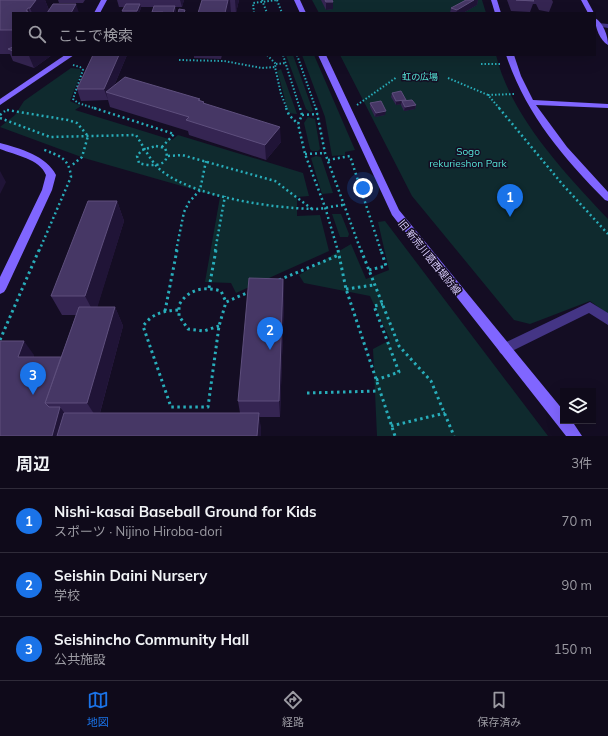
<!DOCTYPE html>
<html lang="ja">
<head>
<meta charset="utf-8">
<style>
  :root { --surface:#0f0a1a; --page:#181323; --text:#f1f3f6; --muted:#9b9aa2; --line:#2f2b39; --accent:#1a73e8 }
  body { margin:0; font-family:Mulish,"Noto Sans JP",sans-serif; background:var(--page); color:var(--text) }
  .controls { position:absolute; right:12px; bottom:12px; display:grid; overflow:hidden; border-radius:0px; box-shadow:0 4px 16px #0002 }
  .controls button { width:36px; height:36px; display:grid; place-items:center; padding:0; border:0; border-bottom:1px solid var(--line); background:var(--surface); color:var(--text); font:20px sans-serif }
  .you { position:absolute; left:363px; top:188px; width:14px; height:14px; margin:-10px; border:3px solid #fff; border-radius:50%; background:#1a73e8; box-shadow:0 0 0 6px #1a73e833 }
  .badge { display:grid; place-items:center; width:26px; height:26px; border-radius:50%; background:var(--accent); color:#fff; font-size:13px; font-weight:700 }
  .pin { position:absolute; translate:-50% -33px; filter:drop-shadow(0 1px 2px #0008) }
  .pin::after { content:''; position:absolute; top:21px; width:14px; height:12px; background:inherit; clip-path:polygon(0 0,100% 0,50% 100%) }
  .list { margin:0; padding:0; list-style:none }
  h2 { display:flex; justify-content:space-between; align-items:center; height:52px; margin:0; padding:0 16px; font-size:17px }
  h2 small { font-size:13px; font-weight:400; color:var(--muted) }
  .list li { display:grid; grid-template-columns:26px 1fr auto; gap:12px; align-items:center; box-sizing:border-box; height:64px; padding:0 16px; border-top:1px solid var(--line) }
  .list b { display:block; font-size:15px; white-space:nowrap }
  .list p { margin:0; font-size:13px; white-space:nowrap; color:var(--muted) }
  .list em { font-size:13px; font-style:normal; color:var(--muted) }
  .icon { flex:none; width:22px; height:22px; fill:none; stroke:currentColor; stroke-width:2; stroke-linecap:round; stroke-linejoin:round }
  .map { position:relative; flex:none; width:608px; height:436px; overflow:hidden }
  .search { position:absolute; background:var(--surface); box-shadow:0 4px 16px #0002; left:12px; right:12px; top:12px; height:44px; display:flex; align-items:center; gap:10px; box-sizing:border-box; padding:0 14px; border-radius:0px; color:var(--muted); font-size:15px }
  .sheet { height:244px; background:var(--surface) }
  nav { display:flex; justify-content:space-around; align-items:center; box-sizing:border-box; height:56px; border-top:1px solid var(--line); background:var(--surface); font-size:11px; color:var(--muted) }
  nav a { display:grid; justify-items:center; gap:2px }
  nav .on { color:var(--accent) }
  .map>svg:first-child { display:block }
</style>
</head>
<body>
<div class="map">
<svg width="608" height="436" viewBox="0 0 608 436">
  <rect width="100%" height="100%" fill="#140d23"/>
  <g fill="#0f2a2e">
    <path d="M312 0H482L486 13H319Z"/>
    <path d="M286 55H293L313 111 310 112 306 109Z"/>
    <path d="M302 55H314L355 150 345 152V155L332 156 325 117Z"/>
    <path d="M340 55H496C511 117 565 173 608 219V314L590 301 530 324 514 320 412 196Z"/>
    <path d="M71 68 80 69 81 73 70 101 81 106 75 110 172 140 178 135 303 173 309 196 297 197V216L320 215 329 251 236 293 231 283 205 282 220 197 84 158 0 127 15 115 24 101Z"/>
    <path d="M281 69 297 114H296L289 113C284 99 282 85 277 71Z"/>
    <path d="M308 117 315 119 320 149 318 151H312L310 149 304 123Z"/>
    <path d="M316 156 321 157 333 193 322 194 311 158Z"/>
    <path d="M332 214H341L349 234 348 237H340Z"/>
    <path d="M385 221 548 436H377L373 349 390 340 370 296 304 283 299 275 351 244 366 279 389 270 378 222Z"/>
  </g>
  <g fill="none" stroke-linecap="round" stroke-linejoin="round">
    <g stroke="#28adba" stroke-width="2" stroke-dasharray="1.5 2" stroke-linecap="butt">
      <path d="M262 0 267 13"/>
      <path d="M277 0 282 13"/>
      <path d="M254 13 253 3 277 0"/>
      <path d="M267 55 276 64 275 67 281 94 287 109"/>
      <path d="M283 55 300 109"/>
      <path d="M297 55 316 109"/>
      <path d="M179 60 224 61 262 68 275 67"/>
      <path d="M276 64 286 63"/>
      <path d="M481 64H502"/>
      <path d="M73 65 80 67 83 70 73 99 78 103 97 109"/>
      <path d="M448 78 488 95 500 109"/>
      <path d="M488 95 514 94"/>
      <path d="M357 105 397 77"/>
    </g>
    <g stroke="#28adba" stroke-width="2.5" stroke-dasharray="2 3" stroke-linecap="butt">
      <path d="M94 108 174 134 162 147"/>
      <path d="M286 108 289 115 298 124"/>
      <path d="M300 108 302 115 298 124 305 154 325 207 338 251"/>
      <path d="M316 108 325 153 361 251"/>
      <path d="M499 108 563 185 608 234"/>
      <path d="M7 110 68 120 77 123 88 136 82 157 71 166"/>
      <path d="M0 115 5 111"/>
      <path d="M302 115 318 114"/>
      <path d="M0 118 50 137 136 135C144 147 151 163 163 172 196 197 272 208 313 209 323 209 333 206 343 205"/>
      <path d="M156 146 165 148C173 167 151 167 139 163L137 156 142 150Z"/>
      <path d="M305 154 325 153"/>
      <path d="M168 156 182 155 275 181 312 209"/>
      <path d="M328 160 350 156 381 251"/>
      <path d="M39 251 71 177C69 157 59 156 42 149"/>
      <path d="M176 251 184 212 189 202 200 190 206 161"/>
      <path d="M215 251 225 196"/>
    </g>
    <g stroke="#28adba" stroke-width="3" stroke-dasharray="2.5 3.5" stroke-linecap="butt">
      <path d="M338 250 346 289 395 436"/>
      <path d="M361 250 399 346 431 381 454 436"/>
      <path d="M369 270 386 266 381 250"/>
      <path d="M279 280 339 255"/>
      <path d="M209 288 216 250"/>
      <path d="M346 289 374 285"/>
      <path d="M178 310C163 311 153 313 143 326L171 407H208L219 326 226 302 249 292"/>
      <path d="M165 311 177 250"/>
      <path d="M219 326 204 331 188 329 179 316V305C188 289 204 286 221 291L226 302"/>
      <path d="M0 340 39 250"/>
      <path d="M376 380 399 372 374 306 383 304"/>
      <path d="M307 393 379 391"/>
      <path d="M391 426 445 413"/>
    </g>
    <g fill="#443585" fill-rule="evenodd">
      <path d="M598 23 608 24V28L596 26V24Z"/>
      <path d="M590 302 608 313V325L589 313 508 353 504 355 500 353 498 349 500 345Z"/>
    </g>
    <g fill="#8066ff" fill-rule="evenodd">
      <path d="M101 0H107L100 13H94Z"/>
      <path d="M294 0H300L306 13H300Z"/>
      <path d="M491 0H497L501 13H495Z"/>
      <path d="M581 0H587L594 13H588Z"/>
      <path d="M595 18C603 22 608 36 608 45 600 41 595 27 595 18Z"/>
      <path d="M65 55H74L0 105V99Z"/>
      <path d="M318 55H326L399 210 563 410V421H572L582 436H566L392 215Z"/>
      <path d="M506 55H514L521 76 533 100 608 104V108L536 105 567 147 608 192V201L605 200C562 156 526 114 506 55Z"/>
      <path d="M0 143C19 148 47 156 56 175L52 190 6 289 4 292 0 294V277L42 190 46 175C40 159 15 155 0 149Z"/>
    </g>
  </g>
  <g fill="#352552">
    <path d="M0 0H45L49 10 79 13H13V55H52L34 68 13 61 10 54H0Z"/>
    <path d="M58 0H85L83 3H59Z"/>
    <path d="M117 0H184L182 7H175L176 13H152V12L154 7H141V8L139 13H123L122 11 124 7H119Z"/>
    <path d="M202 0H239L236 13H198Z"/>
    <path d="M321 0H332L333 2V9L326 10Z"/>
    <path d="M466 0H478L477 5 463 13H450L451 8Z"/>
    <path d="M507 0H552L553 2 549 12 539 10 536 4H533L530 12 511 11Z"/>
    <path d="M127 55 114 86 200 101 204 104 281 142 266 160 189 135 188 131 110 107 108 100 81 101 77 89Z"/>
    <path d="M194 55H222L221 59 194 58Z"/>
    <path d="M392 93 416 105 415 109 404 111 401 105V104L396 105 391 97Z"/>
    <path d="M370 103 385 115 375 117 370 107Z"/>
    <path d="M117 201 124 221 97 307H115L123 326 100 413H240L238 401 283 279 284 298 280 417H259L261 430V436H0L34 355V357H61L76 315H62L51 296Z"/>
  </g>
  <g fill="#201437">
    <path d="M36 0H45L50 13H32L30 8Z"/>
    <path d="M180 0H184L182 7Z"/>
    <path d="M228 0H230L231 13H225Z"/>
    <path d="M235 0H239L236 13Z"/>
    <path d="M474 0H478L477 5 463 13H456L457 10Z"/>
    <path d="M326 2H333V9L326 10Z"/>
    <path d="M76 4 79 13H71Z"/>
    <path d="M140 4 141 8 139 13H137V11Z"/>
    <path d="M175 6 176 13H173Z"/>
    <path d="M28 8 30 13H27L26 11Z"/>
    <path d="M31 55H52L34 68 29 56Z"/>
    <path d="M119 55H127L111 93 106 92 108 100 104 89Z"/>
    <path d="M406 100 405 104 402 101 401 104 396 105V101Z"/>
    <path d="M416 105 415 109 404 111 405 107Z"/>
    <path d="M386 111 385 115 375 117 376 113Z"/>
    <path d="M280 127 281 142 266 160 265 145Z"/>
    <path d="M0 171 6 182 0 194Z"/>
    <path d="M117 201 124 221 95 315 85 296Z"/>
    <path d="M283 279 284 298 280 417 279 401Z"/>
    <path d="M115 307 123 326 98 420 87 403Z"/>
    <path d="M24 341 34 355 29 370 18 357Z"/>
    <path d="M60 407 70 420 66 436H52Z"/>
    <path d="M259 413 261 430V436H257Z"/>
  </g>
  <g fill="#463765" stroke="#5e4f7d">
    <path d="M0 0H36L30 8H28L26 11H28L27 13H13V29L12 30H0Z"/>
    <path d="M202 0H228L225 13H198Z"/>
    <path d="M325 0H332L333 2H326Z"/>
    <path d="M466 0H474L457 10 451 8Z"/>
    <path d="M516 0H533L534 1Z"/>
    <path d="M53 4H76L71 13H47Z"/>
    <path d="M126 4H140L137 11H122Z"/>
    <path d="M154 6H175L173 13H163V12H152Z"/>
    <path d="M179 9 185 10 184 13H178Z"/>
    <path d="M13 47V51L8 49Z"/>
    <path d="M93 55H119L104 89H77Z"/>
    <path d="M125 77 200 99 198 100 204 102 203 103 280 127 265 145 186 120 189 117 106 92Z"/>
    <path d="M401 91 406 100 396 101 392 93Z"/>
    <path d="M412 100 416 105 405 107 402 101Z"/>
    <path d="M381 101 386 111 376 113 370 103Z"/>
    <path d="M88 201H117L85 296H51Z"/>
    <path d="M249 278 283 279 279 401H238Z"/>
    <path d="M79 307H115L87 403H45Z"/>
    <path d="M0 341H24L18 357H61L45 403 49 407H60L52 436H0Z"/>
    <path d="M64 413H259L257 436H57Z"/>
  </g>
  <g text-anchor="middle" stroke-width="3" stroke-linejoin="round" paint-order="stroke">
    <g font-size="9" fill="#55e5d6" stroke="#140d23">
      <text x="420" y="80">虹の広場</text>
    </g>
    <g font-size="10" fill="#55e5d6" stroke="#140d23">
      <text x="468" y="155">Sogo<tspan x="468" dy="12">rekurieshon Park</tspan></text>
    </g>
    <g font-size="10" fill="#dbcfff" stroke="#140d23">
      <text transform="translate(430 257) rotate(51)" y="4">旧 新荒川葛西堤防線</text>
    </g>
  </g>
</svg>
<div class="controls">
<button><svg class="icon" aria-label="layers" viewBox="0 0 24 24"><path d="M12 4l9 5-9 5-9-5zM3 14l9 5 9-5"/></svg></button>
</div>
<div class="you"></div>
<div class="pin badge" style="left:510px;top:217px">1</div>
<div class="pin badge" style="left:270px;top:350px">2</div>
<div class="pin badge" style="left:33px;top:395px">3</div>
<div class="search"><svg class="icon" aria-label="search" viewBox="0 0 24 24"><circle cx="10" cy="10" r="6"/><path d="M15 15l6 6"/></svg>ここで検索</div>
</div>
<section class="sheet">
<h2>周辺<small>3件</small></h2>
<ul class="list">
<li><span class="badge">1</span><div><b>Nishi-kasai Baseball Ground for Kids</b><p>スポーツ · Nijino Hiroba-dori</p></div><em>70 m</em></li>
<li><span class="badge">2</span><div><b>Seishin Daini Nursery</b><p>学校</p></div><em>90 m</em></li>
<li><span class="badge">3</span><div><b>Seishincho Community Hall</b><p>公共施設</p></div><em>150 m</em></li>
</ul>
</section>
<nav>
<a class="on"><svg class="icon" aria-label="map" viewBox="0 0 24 24"><path d="M3 6l6-2 6 2 6-2v14l-6 2-6-2-6 2zM9 4v14M15 6v14"/></svg>地図</a>
<a><svg class="icon" aria-label="directions" viewBox="0 0 24 24"><path d="M12 3l9 9-9 9-9-9zM9 14v-3h6M13 9l2 2-2 2"/></svg>経路</a>
<a><svg class="icon" aria-label="saved" viewBox="0 0 24 24"><path d="M7 4h10v16l-5-4-5 4z"/></svg>保存済み</a>
</nav>
</body>
</html>
